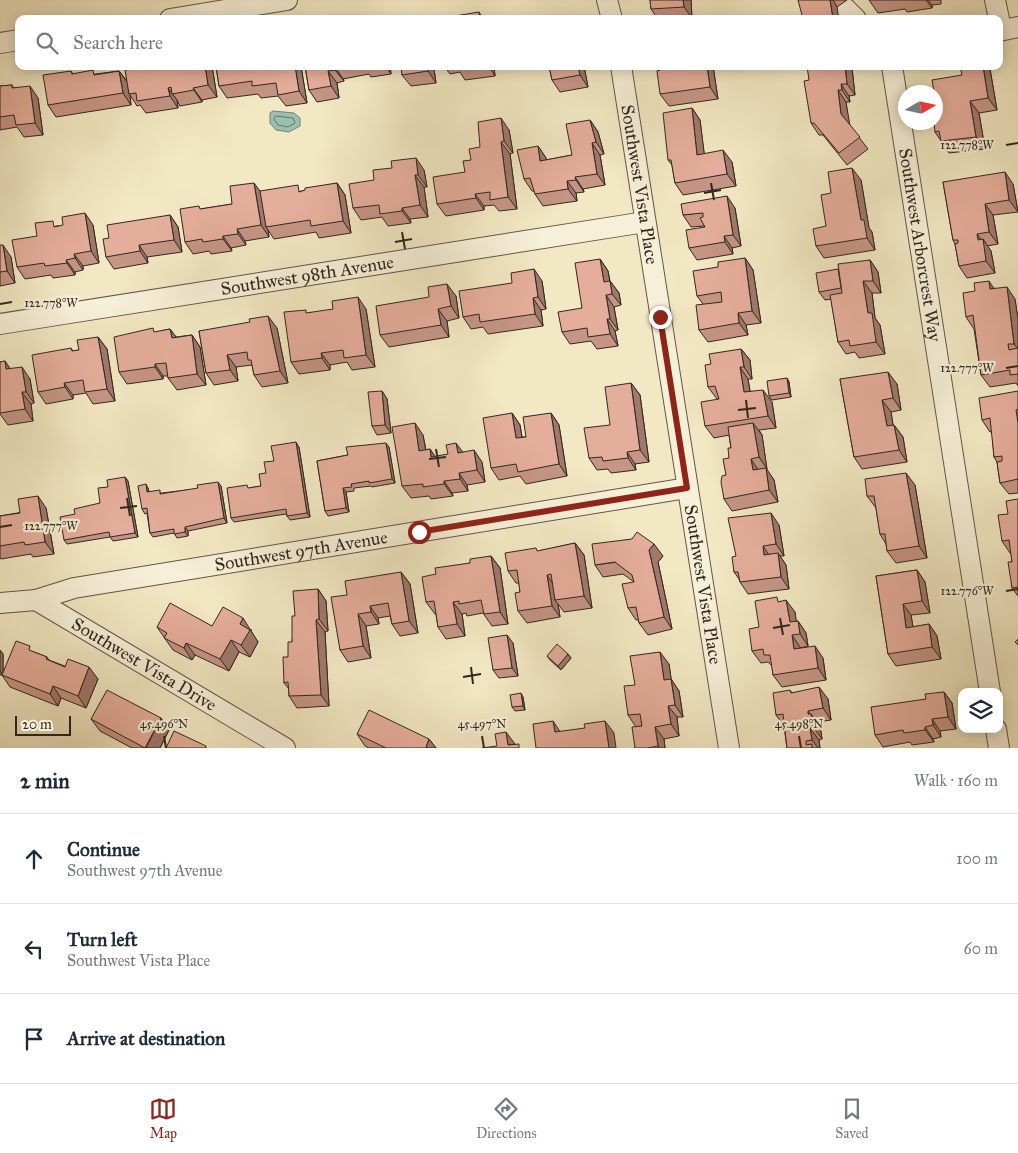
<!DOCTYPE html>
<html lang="en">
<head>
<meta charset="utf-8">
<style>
  :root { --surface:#fff; --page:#f6f6f7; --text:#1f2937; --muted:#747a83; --line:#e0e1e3; --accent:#8f2418 }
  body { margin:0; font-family:"IM FELL Great Primer",serif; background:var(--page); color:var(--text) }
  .controls { position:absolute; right:15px; bottom:15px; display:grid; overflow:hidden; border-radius:10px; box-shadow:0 2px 12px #0003 }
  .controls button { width:45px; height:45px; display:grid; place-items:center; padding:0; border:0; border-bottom:1px solid var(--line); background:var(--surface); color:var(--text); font:25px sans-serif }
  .compass { position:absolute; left:898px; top:85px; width:45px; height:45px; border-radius:50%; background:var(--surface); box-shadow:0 2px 12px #0003; rotate:81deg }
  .scale { position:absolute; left:15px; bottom:12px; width:56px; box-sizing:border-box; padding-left:5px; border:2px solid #31271f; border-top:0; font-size:14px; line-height:18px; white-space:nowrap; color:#31271f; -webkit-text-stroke:4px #f7f0d8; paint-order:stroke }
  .stop { position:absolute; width:15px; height:15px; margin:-11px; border:4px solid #8f2418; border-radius:50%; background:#fff }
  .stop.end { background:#8f2418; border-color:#fff; box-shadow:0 1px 5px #0008 }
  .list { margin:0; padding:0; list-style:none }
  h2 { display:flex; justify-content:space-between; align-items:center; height:65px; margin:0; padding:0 20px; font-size:21px }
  h2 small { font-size:16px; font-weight:400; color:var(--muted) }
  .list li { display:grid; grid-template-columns:32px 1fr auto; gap:15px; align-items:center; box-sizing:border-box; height:90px; padding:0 20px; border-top:1px solid var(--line) }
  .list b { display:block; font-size:19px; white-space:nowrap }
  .list p { margin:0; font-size:16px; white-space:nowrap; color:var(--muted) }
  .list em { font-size:16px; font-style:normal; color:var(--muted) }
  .icon { flex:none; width:28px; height:28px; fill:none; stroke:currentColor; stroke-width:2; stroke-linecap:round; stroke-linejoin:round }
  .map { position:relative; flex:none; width:1018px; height:748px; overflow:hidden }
  .search { position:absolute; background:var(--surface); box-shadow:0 2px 12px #0003; left:15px; right:15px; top:15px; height:55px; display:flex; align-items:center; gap:12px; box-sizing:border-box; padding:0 18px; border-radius:10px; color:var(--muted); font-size:19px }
  .sheet { height:335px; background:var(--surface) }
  nav { display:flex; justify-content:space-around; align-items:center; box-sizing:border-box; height:70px; border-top:1px solid var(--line); background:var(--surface); font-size:14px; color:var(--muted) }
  nav a { display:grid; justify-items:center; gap:2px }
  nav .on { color:var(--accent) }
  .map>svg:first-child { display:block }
</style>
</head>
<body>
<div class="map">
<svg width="1018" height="748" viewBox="0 0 1018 748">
  <rect width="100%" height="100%" fill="#f2e8c3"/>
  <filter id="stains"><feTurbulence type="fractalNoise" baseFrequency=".004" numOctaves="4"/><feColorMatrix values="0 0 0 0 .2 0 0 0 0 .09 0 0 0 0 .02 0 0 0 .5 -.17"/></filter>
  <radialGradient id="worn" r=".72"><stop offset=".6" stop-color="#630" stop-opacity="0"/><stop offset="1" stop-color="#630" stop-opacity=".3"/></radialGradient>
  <path fill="#9bc0b0" stroke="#718376" d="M273 111 294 113 300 118V126L289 132 276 130 270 123V113Z"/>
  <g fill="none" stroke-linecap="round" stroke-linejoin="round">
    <path stroke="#667468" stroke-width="1" d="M276 116 293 118 295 123 288 127 278 125 274 119Z"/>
    <g stroke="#615748" stroke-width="22">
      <g id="minor">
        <path d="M607 0 612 19"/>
        <path d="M995 0 999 19"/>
        <path d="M846 9 856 19"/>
        <path d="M170 19 287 0"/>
        <path d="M999 31 1018 27"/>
        <path d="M0 43 19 40"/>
        <path id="s1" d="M621 66 729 748"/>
        <path id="s2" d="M892 66 990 692"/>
        <path id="s3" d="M0 324 645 222"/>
        <path id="s4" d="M36 600 74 588 687 488"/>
        <path id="s5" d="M0 603 36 600 285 748"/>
        <path d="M996 729 999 748"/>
      </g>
    </g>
    <use href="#minor" stroke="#f7f0d8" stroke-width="20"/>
  </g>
  <g fill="#c59585" stroke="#31271f">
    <path d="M650 0H691L692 18 658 19 651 9Z"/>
    <path d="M798 0H847L837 7Z"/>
    <path d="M869 0H941V4L932 5V8L907 12 905 9 878 13Z"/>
    <path d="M212 66 217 97 202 100V102L180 106 177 100 178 108 146 113 140 105 137 106 130 95 131 105 56 117 48 105 71 71 73 74H96L119 71 127 81 147 67Z"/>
    <path d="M216 66H301L307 103 286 106 278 96 261 98 258 94 227 98 219 86Z"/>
    <path d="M305 66H390L391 74 371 77 369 74 343 79 344 81 337 83 339 98 317 102 309 90Z"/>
    <path d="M401 66H494L495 76 465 80 460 72 450 74 445 67 434 69 436 83 411 86 402 75Z"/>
    <path d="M513 66H531L515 68Z"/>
    <path d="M549 66H584L588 87 560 92 552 80Z"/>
    <path d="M713 66 718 99 669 106 660 94Z"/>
    <path d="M852 68 855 95 849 96 850 102H846L849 124 868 149 847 165 823 135H819L811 123Z"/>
    <path d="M990 69 997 110 979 113 985 149 949 153 935 132 962 75Z"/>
    <path d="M12 85 14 88 38 98 43 135 24 137 17 127 0 130V86Z"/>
    <path d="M692 108 700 120 704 154 732 162 736 186 683 195 675 183 672 165 668 160Z"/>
    <path d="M590 120 598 132 604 154 600 155 605 185 583 189 584 192 576 193 577 201 543 206 535 194 534 191H532L524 179 538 146 546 158V160L572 155Z"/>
    <path d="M509 130 513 153 510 154 517 209 499 211 494 205 484 206V210L446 216 437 204 465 172 471 160Z"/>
    <path d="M424 170 427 187H424L428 217 410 219 411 223 388 226 382 217 361 220 353 208 374 180Z"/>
    <path d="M861 180 869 228 872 232 875 250 824 258 816 246 826 226Z"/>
    <path d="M943 182 1013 184 1018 212 993 215 998 244 987 246 991 251 995 273 967 278 959 266 955 244 953 240Z"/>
    <path d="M337 183 345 195 351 233 319 238 316 232 274 239 268 230 269 237 245 241 246 245 231 248 232 251 211 254 209 251 193 254 185 242 201 209 232 204 302 191Z"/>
    <path d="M735 208 741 246 732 248 733 254 697 260 689 248 705 227 704 226 691 227 683 215Z"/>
    <path d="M170 215 178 227 182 252 147 257 148 263 114 269 106 257 109 238Z"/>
    <path d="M93 225 99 263 83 266V270L75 272V275L53 278 51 275 25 279 17 267 37 236 56 226Z"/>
    <path d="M0 245 11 257 15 283 0 286Z"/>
    <path d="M745 258 753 270 761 323 746 325 748 335 708 342 699 330 703 304 697 296 718 267Z"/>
    <path d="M600 259 608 271 610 281 619 293 621 305 614 307 618 330 615 331 618 346 597 349 591 341 570 344 562 332 582 308Z"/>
    <path d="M870 260 878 272 881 293H872L875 318 880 325 885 354 859 358 855 352 846 354 838 342 831 299 825 300 819 292 838 269Z"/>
    <path d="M542 281 546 309 541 310 543 326 488 334 483 327 471 329 463 317Z"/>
    <path d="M994 288 1015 299 1018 319V386L1016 383 990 387 981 375 974 329 966 317Z"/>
    <path d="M456 296 459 318 447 321 449 337 389 347 380 335Z"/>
    <path d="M366 309 375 367 352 370 347 362 330 365V370L299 374 291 362 308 313Z"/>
    <path d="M277 328 288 383 262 387 254 375 252 365 236 367 238 381 214 385 206 373 199 331Z"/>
    <path d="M170 329 176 337 192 335 200 347 206 385 177 390 168 378V376H163V379L127 384 119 372 156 332Z"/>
    <path d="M98 337 107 349 115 401 93 404 86 393 73 395V399L46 404 38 392 71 348 73 351 79 350Z"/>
    <path d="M741 349 750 360 752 379H748L750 391 772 402 776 428 759 430 762 435 767 470 774 480 778 502 732 511 724 499 726 475 731 448 729 435 714 438 705 426 719 399H717L708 387 711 364Z"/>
    <path d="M5 361 10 369 30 379 34 403 31 404 33 421 8 425 0 414V362Z"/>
    <path d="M787 378 789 382 791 397 772 400 769 396Z"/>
    <path d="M840 379 897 384 901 410 891 412 893 425H894L903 437 907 462 862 469 854 457Z"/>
    <path d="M631 383 640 395 649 462 635 464 636 470 611 473 608 469 597 470 589 458 610 425Z"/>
    <path d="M382 391 387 399 391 433 377 435 372 426Z"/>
    <path d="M1018 391V493L1009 494 1000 483 997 462 994 457 992 431 990 432 982 420Z"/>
    <path d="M512 413 520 425 522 437H526L551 413 559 425 567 476 526 484 520 476 499 480 491 468Z"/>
    <path d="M423 435 426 450 430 449 435 457 463 452 482 462 485 482 467 485 468 491 452 493 453 496 431 499 429 496 411 498 402 486Z"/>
    <path d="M299 447 310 517 290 520 287 516 286 514 234 522 231 518 249 488 261 486 266 473 274 461Z"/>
    <path d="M389 447 395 483 372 487 371 486 354 488V491L346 492 349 512 328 516 325 511 317 461Z"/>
    <path d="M125 477 128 481 138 537 113 541 110 537 67 544 64 540 75 514 100 503 108 487Z"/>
    <path d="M915 485 927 558 896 563 887 551 886 544 880 534 876 508 867 496Z"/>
    <path d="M221 486 227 523 188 531V536L177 538 174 533 153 537 150 533 147 513 145 514 142 509 148 488 149 492 162 493Z"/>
    <path d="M1018 499V596L1012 588V562L1011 553H1010L1002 541 1008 514Z"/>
    <path d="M46 508 54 554 33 557 31 554 1 559 0 558V516Z"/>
    <path d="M779 525 784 556H780L786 565 789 589 748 594 740 582 739 579 734 572 736 556Z"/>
    <path d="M575 543 584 555 592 608 564 612 558 604 560 617 527 623 518 611 520 592 519 583H516L508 571 539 551Z"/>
    <path d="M491 556 500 568 508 624 492 626 483 613 467 616 466 613 462 614 465 636 446 639 438 627 436 614H435L426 602 436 574Z"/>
    <path d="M663 556 658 562 672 629 648 635 639 623V620H636L628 608 634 582 623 574 603 577 595 565Z"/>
    <path d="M917 570 925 582 930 613 911 615 913 627 929 624 937 636 941 659 896 666 888 654 876 576Z"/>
    <path d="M401 572 410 584 418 633 400 636 392 624 390 616 378 618 379 624 366 626 371 658 348 662 340 650 347 595Z"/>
    <path d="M318 589 326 601 328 631 325 632 329 706 297 708 289 696V689L284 683 288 657 292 642 295 616Z"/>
    <path d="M780 601 795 612 796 621H798L806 633 808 646 800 648 823 658 826 680 782 687 773 675 772 666 768 662 761 663 752 651 759 627Z"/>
    <path d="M212 626 252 630 251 631 258 642 250 657 239 652 229 671 195 655 192 660 173 650 157 627Z"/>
    <path d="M513 643 518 676 499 678 493 670Z"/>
    <path d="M0 650 3 654V673L34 652 47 657 49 660 98 679 86 708 61 698 58 706 10 687 2 675H0Z"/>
    <path d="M568 654 571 658 561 670 550 660 547 656Z"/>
    <path d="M669 664 671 679 679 691 683 717H677L679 736 664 739 665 748H635L636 727 628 715 635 685Z"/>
    <path d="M790 690 792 693 828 699 831 720 817 722 820 726 822 739 819 740 820 748H787L784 726 776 715Z"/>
    <path d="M944 692 952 703 956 729 940 731 941 737 933 739 934 742 912 745 910 742 883 747 875 735 926 699Z"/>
    <path d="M523 697 525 710 515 711 512 707Z"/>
    <path d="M161 718 169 730 160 748H132L100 731 91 719Z"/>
    <path d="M357 734 429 739 436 748H369L365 746Z"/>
  </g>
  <g fill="#a0796c" stroke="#31271f">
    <path d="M683 0H691L692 18 684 7Z"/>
    <path d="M830 0H833L837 7 839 19H833Z"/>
    <path d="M926 0H928L932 5V8Z"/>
    <path d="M479 12 483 19H480Z"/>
    <path d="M205 66H212L217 97 208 85Z"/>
    <path d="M295 66H301L307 103 299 91Z"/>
    <path d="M386 66H390L391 74Z"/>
    <path d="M427 66H432L434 69 436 83 428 71Z"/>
    <path d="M489 66H494L495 76Z"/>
    <path d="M578 66H584L588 87 580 75Z"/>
    <path d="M707 66H713L718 99 710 87Z"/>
    <path d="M845 66H851L852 68 855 95 847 84Z"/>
    <path d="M983 66H988L990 69 997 110 988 98Z"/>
    <path d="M335 67 343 79 344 81 335 70Z"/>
    <path d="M119 71 128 83 129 94 130 95 131 105 123 93Z"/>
    <path d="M328 71 337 83 339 98 331 86Z"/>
    <path d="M841 84 849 96 850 102 842 90Z"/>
    <path d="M30 86 38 98 43 135 35 123Z"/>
    <path d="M168 88 177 100 178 108 170 96Z"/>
    <path d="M193 88 202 100V102L194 90Z"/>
    <path d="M838 90 846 102 850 126 841 114Z"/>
    <path d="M970 101 979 113 985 149 976 137Z"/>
    <path d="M692 108 700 120 706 167 697 155Z"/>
    <path d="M501 118 509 130 513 153 504 141Z"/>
    <path d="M590 120 598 132 604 154 596 142Z"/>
    <path d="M501 142 510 154 517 209 508 197Z"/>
    <path d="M592 143 600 155 605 185 597 174Z"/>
    <path d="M538 146 546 158 548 173 540 161Z"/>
    <path d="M723 150 732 162 736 186 727 174Z"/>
    <path d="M416 158 424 170 427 187 418 175Z"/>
    <path d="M852 168 861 180 869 228 872 232 875 250 867 238 861 220Z"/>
    <path d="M1005 172 1013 184 1018 212 1009 200Z"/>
    <path d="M415 175 424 187 428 217 420 205Z"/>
    <path d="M575 177 583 189 584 192 576 180Z"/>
    <path d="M567 181 576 193 577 201 568 189Z"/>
    <path d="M254 183 263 195 266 227 268 230 269 237 261 225Z"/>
    <path d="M337 183 345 195 351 233 343 221Z"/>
    <path d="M475 194 484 206V210L476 198Z"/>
    <path d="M727 196 735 208 741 246 733 235Z"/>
    <path d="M985 204 993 215 998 244 989 232Z"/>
    <path d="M402 208 410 219 411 223 402 211Z"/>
    <path d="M85 213 93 225 99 263 91 251Z"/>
    <path d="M170 215 178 227 182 252 174 240Z"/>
    <path d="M237 229 245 241 246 245 238 234Z"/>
    <path d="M977 234 984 243 983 239 991 251 995 273 986 261 978 240Z"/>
    <path d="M223 236 231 248 232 251 223 239Z"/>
    <path d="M724 236 732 248 733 254 725 242Z"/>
    <path d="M3 245 11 257 15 283 7 271Z"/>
    <path d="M139 245 147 257 148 263 140 251Z"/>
    <path d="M74 254 83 266V270L75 258Z"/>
    <path d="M745 258 753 270 761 323 752 311Z"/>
    <path d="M600 259 608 271 612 294 604 282Z"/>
    <path d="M66 260 75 272V275L67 263Z"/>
    <path d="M870 260 878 272 881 293 873 281Z"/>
    <path d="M534 269 542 281 546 309 538 297Z"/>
    <path d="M610 281 619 293 621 305 612 294Z"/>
    <path d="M863 281 872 293 875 318 880 325 885 354 876 342 868 313Z"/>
    <path d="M989 281 997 293 990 289Z"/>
    <path d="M447 284 456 296 459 318 451 306Z"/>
    <path d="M1007 287 1015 299 1018 319V349L1014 344Z"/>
    <path d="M606 295 614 307 618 330 610 319Z"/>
    <path d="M358 297 366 309 375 367 366 355Z"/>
    <path d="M533 298 541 310 543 326 535 314Z"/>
    <path d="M438 309 447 321 449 337 441 325Z"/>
    <path d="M738 313 746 325 748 335 739 323Z"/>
    <path d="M268 316 277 328 288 383 280 371Z"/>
    <path d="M607 319 615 331 618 346 610 334Z"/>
    <path d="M170 329 179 341 172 338Z"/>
    <path d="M192 335 200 347 206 385 197 374Z"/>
    <path d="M98 337 107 349 115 401 107 389Z"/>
    <path d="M741 349 750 360 752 379 744 367Z"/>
    <path d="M321 353 330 365V370L322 358Z"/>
    <path d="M227 355 236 367 238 381 230 370Z"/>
    <path d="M5 361 13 373 6 369Z"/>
    <path d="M155 364 163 376V379L155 367Z"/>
    <path d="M22 367 30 379 34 403 26 392Z"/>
    <path d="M740 367 748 379 752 404 744 392Z"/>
    <path d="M888 372 897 384 901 410 893 398Z"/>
    <path d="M787 378 789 382 791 397 789 393Z"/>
    <path d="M64 383 73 395V399L65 387Z"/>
    <path d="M631 383 640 395 649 462 640 450Z"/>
    <path d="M763 390 772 402 776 428 768 416Z"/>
    <path d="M382 391 387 399 391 433 385 425Z"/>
    <path d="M22 392 31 404 33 421 25 409Z"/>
    <path d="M882 400 891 412 895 438 887 426Z"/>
    <path d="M512 413 520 425 524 450 516 438Z"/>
    <path d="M551 413 559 425 567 476 559 464Z"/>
    <path d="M415 423 423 435 428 463 419 451Z"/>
    <path d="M753 423 762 435 767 469 759 457Z"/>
    <path d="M894 425 903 437 907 462 899 450Z"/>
    <path d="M296 442 299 447 310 517 307 513Z"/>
    <path d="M386 443 389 447 395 483 392 479Z"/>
    <path d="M456 443 465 455 458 453Z"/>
    <path d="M430 449 438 461 431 457Z"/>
    <path d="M474 450 482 462 485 482 477 470Z"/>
    <path d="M627 452 635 464 636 470 628 458Z"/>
    <path d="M751 459 759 471 753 470Z"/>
    <path d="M766 468 774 480 778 502 769 490Z"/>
    <path d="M459 473 467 485 468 491 460 479Z"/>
    <path d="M906 473 915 485 927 558 919 546Z"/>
    <path d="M125 477 128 481 138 537 135 533Z"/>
    <path d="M444 481 452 493 453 496 444 484Z"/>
    <path d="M218 482 221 486 227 523 224 518Z"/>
    <path d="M146 484 148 488 150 496 147 492Z"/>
    <path d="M343 488 346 492 349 512 346 508Z"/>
    <path d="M38 496 46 508 54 554 45 542Z"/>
    <path d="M771 513 779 525 784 556 776 544Z"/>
    <path d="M185 527 188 531V536L185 532Z"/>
    <path d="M575 543 584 555 592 608 584 596Z"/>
    <path d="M654 544 663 556 658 562 672 629 664 617 649 550Z"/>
    <path d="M763 546 771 558 764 555Z"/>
    <path d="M778 553 786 565 789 589 781 577Z"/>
    <path d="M491 556 500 568 508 624 500 612Z"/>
    <path d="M917 570 925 582 930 613 922 601Z"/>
    <path d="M401 572 410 584 418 633 409 621Z"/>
    <path d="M547 575 555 587V600L558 604 560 617 552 606Z"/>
    <path d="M318 589 326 601 328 631 319 619Z"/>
    <path d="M786 600 795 612 798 634 790 622Z"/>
    <path d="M453 602 462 614 465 636 457 624Z"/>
    <path d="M903 604 911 615 915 640 906 628Z"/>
    <path d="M370 606 378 618 379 624 371 612Z"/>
    <path d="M358 614 366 626 371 658 363 646Z"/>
    <path d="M243 618 258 642 250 657 241 645 240 624Z"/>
    <path d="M316 620 325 632 329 706 321 695Z"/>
    <path d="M798 621 806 633 808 646 800 634Z"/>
    <path d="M929 624 937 636 941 659 932 647Z"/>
    <path d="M507 635 513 643 518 676 512 668Z"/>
    <path d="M792 635 800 647 802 661 794 649Z"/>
    <path d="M231 640 239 652 229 671 220 659Z"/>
    <path d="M186 643 195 655 192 660 184 648Z"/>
    <path d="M815 646 823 658 826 680 818 668Z"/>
    <path d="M0 650 3 654V675L0 671Z"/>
    <path d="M660 652 669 664 673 692 664 680Z"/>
    <path d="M568 654 571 658 561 670 558 666Z"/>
    <path d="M89 667 98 679 86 708 78 696Z"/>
    <path d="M671 679 679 691 683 717 675 705Z"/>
    <path d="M53 686 61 698 58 706 50 694Z"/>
    <path d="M819 687 828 699 831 720 823 708Z"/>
    <path d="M944 692 952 703 956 729 948 717Z"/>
    <path d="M521 693 523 697 525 710 523 706Z"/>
    <path d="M668 706 677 717 679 736 671 724Z"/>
    <path d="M808 711 812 717 811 714 820 726 822 739 813 727 808 714Z"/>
    <path d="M161 718 169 730 160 748H146Z"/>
    <path d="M932 719 940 731 941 737 933 725Z"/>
    <path d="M553 721 561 733 555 732Z"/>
    <path d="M605 721 614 733 616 748H609Z"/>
    <path d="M655 727 664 739 665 748H659L658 746Z"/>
    <path d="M925 727 933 739 934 742 925 730Z"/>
    <path d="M810 728 819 740 820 748H818L812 740Z"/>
    <path d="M506 732 515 744 508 745Z"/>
    <path d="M429 739 436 748H427L426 747Z"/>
  </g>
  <g fill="#e5ad9b" stroke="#31271f">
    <path d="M650 0H683L684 7 651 9Z"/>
    <path d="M798 0H830L833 19H803Z"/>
    <path d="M479 12 480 19H437Z"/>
    <path d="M421 16V19H400Z"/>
    <path d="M147 66H205L208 85 193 88 194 90 172 94 171 87 168 88 170 96 137 101 136 93 129 94 125 70 147 67Z"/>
    <path d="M216 66H295L299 91 278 95 276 83 252 86V81L219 86Z"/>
    <path d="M305 66H337L335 67V70L328 71 331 86 309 90Z"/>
    <path d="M401 66H427L428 71 402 75Z"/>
    <path d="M457 66H470L457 68Z"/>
    <path d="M549 66H578L580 75 552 80Z"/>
    <path d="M663 66H707L710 87 660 94 657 71 663 69Z"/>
    <path d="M807 66H845L847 84H841L842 90H838L841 114 860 137 839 153 814 123H811L804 81 809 80Z"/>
    <path d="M960 66H983L988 98 970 101 976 137 941 141 939 131 935 132 934 122H936V92H934L932 80 962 75Z"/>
    <path d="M93 70 94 75 119 71 123 93 48 105 43 75 71 71 72 74Z"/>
    <path d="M12 85V88L30 86 35 123 16 125 14 115 0 117V86Z"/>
    <path d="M692 108 697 155 723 150 727 174 675 183 671 160H668L663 113Z"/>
    <path d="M501 118 504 141 501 142 508 197 490 200V192L475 194 476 198 437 204 433 177 465 172 463 161 471 160 469 149 480 147 478 122Z"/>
    <path d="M590 120 596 142 592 143 597 174 575 177 576 180 567 181 568 189 535 194 530 178 524 179 517 150 538 146 540 161 572 155 566 124Z"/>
    <path d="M416 158 418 175H415L420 205 402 208V211L380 214 379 205 353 208 349 184 374 180 373 170 392 168 391 161Z"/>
    <path d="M852 168 861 220H864L867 238 816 246 813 229 826 226 821 195 831 193 828 172Z"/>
    <path d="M1005 172 1009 200 985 204 989 232 977 234 978 240 983 239 986 261 959 266 955 244 958 243V240H953L943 182Z"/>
    <path d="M254 183 261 225 237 229 238 234 223 236V239L203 242 202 239 185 242 180 209 199 206 200 209 232 204 230 186Z"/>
    <path d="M337 183 343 221 311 226 310 220 266 227 260 191 298 185 299 192 305 190V188Z"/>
    <path d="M727 196 733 235 724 236 725 242 689 248 686 230 705 227 700 218 703 217V213L683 215 681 204Z"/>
    <path d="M85 213 91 251 74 254 75 258 66 260 67 263 45 266 44 263 17 267 12 240 37 236 35 223 53 221 54 227 63 225 62 217Z"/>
    <path d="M170 215 174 240 139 245 140 251 106 257 103 239 109 238 107 225Z"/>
    <path d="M0 245H3L7 271 0 272Z"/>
    <path d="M745 258 752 311 738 313 739 323 699 330 696 305 722 302 721 292 697 296 693 271 718 267V262Z"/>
    <path d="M600 259 604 282 610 281 612 294 606 295 610 319H607L610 334 588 337 587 328 562 332 558 312 582 308 575 263Z"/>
    <path d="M870 260 873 281H863L868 313H872L876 342 850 346 849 340 838 342 830 295 842 293 838 264Z"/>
    <path d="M534 269 538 297 533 298 535 314 480 322 479 314 463 317 459 291 512 283 511 273Z"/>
    <path d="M838 269 841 288 819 292 816 273Z"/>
    <path d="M989 281 990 289 1007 287 1014 344H1008L1009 350 1018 348V374L1010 375V370L981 375 973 315 966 317 963 293 975 291 974 283Z"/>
    <path d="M447 284 451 306 438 309 441 325 380 335 376 306 429 297 428 287Z"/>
    <path d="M358 297 366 355 344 358 343 350 321 353 322 358 291 362 284 312 306 310V313L333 309 332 301Z"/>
    <path d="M268 316 280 371 254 375 251 360H248L247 352 227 355 230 370 206 373 199 331 250 322 249 319Z"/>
    <path d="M153 328 154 332 170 329 172 338 192 335 197 374 168 378 166 363 155 364V367L119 372 114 337Z"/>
    <path d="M98 337 107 389 85 392 83 380 64 383 65 387 38 392 32 355 71 348 72 351 79 350 77 340Z"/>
    <path d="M741 349 744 367H740L744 392 763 390 768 416 705 426 701 402 719 399 715 386 708 387 705 365 711 364 709 354Z"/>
    <path d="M5 361 6 369 22 367 26 392H22L25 409 0 413V362Z"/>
    <path d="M888 372 893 398 882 400 887 426 894 425 899 450 854 457 840 379Z"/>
    <path d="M787 378 789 393 769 396 767 381Z"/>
    <path d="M631 383 640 450 627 452 628 458 603 461 602 457 589 458 584 428 610 425 605 387Z"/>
    <path d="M382 391 385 425 372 426 368 392Z"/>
    <path d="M1018 391V409L1016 410 1018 423V479L1000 483 997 462 1002 461V456L994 457 990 418 982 420 979 398Z"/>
    <path d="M512 413 516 438 526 437 523 417 551 413 559 464 518 472 516 464 491 468 483 418Z"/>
    <path d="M415 423 419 451 430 449 431 457 448 454 446 445 456 443 458 453 474 450 477 470 459 473 460 479 444 481V484L423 487V484L402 486 392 427Z"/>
    <path d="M753 423 759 457 751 459 753 470 766 468 769 490 724 499 721 482 722 476 726 475 723 459 729 458 728 448H731L728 427Z"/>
    <path d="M296 442 307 513 287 516 286 509 231 518 227 488 247 485 248 488 261 486 259 474 266 473 264 462 274 461 271 446Z"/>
    <path d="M386 443 392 479 369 483V481L351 484 352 487 343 488 346 508 325 511 317 461 348 455 346 447Z"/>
    <path d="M906 473 919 546 887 551 885 534H880L874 496H867L865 479Z"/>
    <path d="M125 477 135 533 110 537 109 532 64 540 60 517 75 514 74 509 100 503 98 488 108 487 107 480Z"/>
    <path d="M218 482 224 518 185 527V532L174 534V529L150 533 147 508 142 509 138 486 146 484 147 492 160 490V494L198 488 197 485Z"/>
    <path d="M38 496 45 542 25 545 24 542 0 546V516L20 513 18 499Z"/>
    <path d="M1018 499V587L1012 588 1008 562H1012L1009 540 1002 541 998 515 1008 514 1006 501Z"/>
    <path d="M771 513 776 544 763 546 764 555 778 553 781 577 740 582 738 572H734L732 557 736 556 728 518Z"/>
    <path d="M637 532 654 544 649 550 664 617 639 623 636 607 628 608 622 584 634 582 632 575 615 562 595 565 592 544 632 539Z"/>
    <path d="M575 543 584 596 555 600 551 574 547 575 552 606 518 611 515 593 520 592 517 570 508 571 505 553 536 548 537 551Z"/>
    <path d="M491 556 500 612 484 614 481 600 459 604V601L453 602 457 624 438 627 434 601 426 602 422 577 436 574 435 568 470 563V559Z"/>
    <path d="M917 570 922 601 903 604 906 628 929 624 932 647 888 654 876 576Z"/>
    <path d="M401 572 409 621 392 624 388 603 370 606 371 612 358 614 363 646 340 650 331 597 347 595 345 581Z"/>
    <path d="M318 589 319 619 316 620 321 695 289 696 288 682 284 683 283 657H288V642H292V616H295L293 591Z"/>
    <path d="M777 597 778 602 786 600 790 622 798 621 800 634 792 635 794 649 815 646 818 668 773 675 770 655H764L763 649 752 651 749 629 759 627 755 601Z"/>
    <path d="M170 603 212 626 223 607 243 618 240 624 250 630 241 645 231 640 220 659 186 643 184 648 164 638 167 633 157 627Z"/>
    <path d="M507 635 512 668 493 670 488 638Z"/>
    <path d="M1018 639V645L1015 642Z"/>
    <path d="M16 641 30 646 29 650 47 657 46 659 65 667 68 659 89 667 78 696 53 686 50 694 2 675Z"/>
    <path d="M557 644 568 654 558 666 547 656Z"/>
    <path d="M660 652 664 680 671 679 675 705 668 706 671 724 655 727 658 746 647 748H635L632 727 642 726 640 714 628 715 624 686 635 685 630 656Z"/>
    <path d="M819 687 823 708 808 711V714H811L813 727 810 728 812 740 806 741V745L812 744V748H787L783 714 776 715 773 693 790 690 791 693Z"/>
    <path d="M107 690 161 718 145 748 91 719Z"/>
    <path d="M944 692 948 717 932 719 933 725 925 727V730L904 733 903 730 875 735 871 707 926 699 925 694Z"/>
    <path d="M521 693 523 706 512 707 510 695Z"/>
    <path d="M369 710 429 739 426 747 428 748H386L357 734Z"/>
    <path d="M553 721 555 732 585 728 584 724 605 721 609 748H536L533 724Z"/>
    <path d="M174 731 206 746V748H166Z"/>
    <path d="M506 732 508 745 519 744V748H482L497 746 495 734Z"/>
  </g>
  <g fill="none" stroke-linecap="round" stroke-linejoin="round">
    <path stroke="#8f2418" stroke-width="6" d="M419 532 687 488 660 317"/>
  </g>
  <path fill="none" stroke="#31271f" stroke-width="2" d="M1006 145 1018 143M711 183 714 200M704 193 721 190M402 232 405 249M395 242 412 239M0 304 12 302M1006 368 1018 366M746 400 748 418M738 410 756 408M436 449 439 467M429 459 446 457M127 498 130 516M120 508 137 506M0 527 12 525M1006 591 1018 589M780 618 783 635M773 628 790 625M471 667 473 684M463 677 481 674M164 736 166 748M482 736 484 748M799 736 801 748"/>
  <g text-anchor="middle" stroke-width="4.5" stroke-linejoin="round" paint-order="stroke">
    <g font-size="18" fill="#31271f" stroke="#f7f0d8">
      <text dy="6" stroke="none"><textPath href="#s1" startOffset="120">Southwest Vista Place</textPath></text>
      <text dy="6" stroke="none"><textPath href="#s2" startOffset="181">Southwest Arborcrest Way</textPath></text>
      <text dy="6" stroke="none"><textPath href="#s3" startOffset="311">Southwest 98th Avenue</textPath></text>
      <text dy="6" stroke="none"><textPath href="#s4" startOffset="270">Southwest 97th Avenue</textPath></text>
      <text dy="6" stroke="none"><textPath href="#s1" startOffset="525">Southwest Vista Place</textPath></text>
      <text dy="6" stroke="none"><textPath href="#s5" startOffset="162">Southwest Vista Drive</textPath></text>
    </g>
  </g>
  <g font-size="12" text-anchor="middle" fill="#31271f" stroke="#f7f0d8" stroke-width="4.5" stroke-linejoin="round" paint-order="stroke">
    <text x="967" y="149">122.778°W</text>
    <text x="51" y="307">122.778°W</text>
    <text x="967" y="372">122.777°W</text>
    <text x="51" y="530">122.777°W</text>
    <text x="967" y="595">122.776°W</text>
    <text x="164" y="728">45.496°N</text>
    <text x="482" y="728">45.497°N</text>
    <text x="799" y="728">45.498°N</text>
  </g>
  <rect width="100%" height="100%" filter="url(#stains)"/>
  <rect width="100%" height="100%" fill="url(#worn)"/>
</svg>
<div class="controls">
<button><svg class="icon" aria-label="layers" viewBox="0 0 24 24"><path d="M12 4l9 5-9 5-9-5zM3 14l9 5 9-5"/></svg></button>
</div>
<svg class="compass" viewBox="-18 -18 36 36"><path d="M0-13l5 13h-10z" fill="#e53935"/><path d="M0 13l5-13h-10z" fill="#747a83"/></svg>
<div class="scale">20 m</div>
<div class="stop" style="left:419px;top:532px"></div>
<div class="stop end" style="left:660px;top:317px"></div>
<div class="search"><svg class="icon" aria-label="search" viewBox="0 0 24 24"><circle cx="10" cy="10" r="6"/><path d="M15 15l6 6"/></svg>Search here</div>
</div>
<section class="sheet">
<h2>2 min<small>Walk · 160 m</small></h2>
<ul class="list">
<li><svg class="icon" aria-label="ahead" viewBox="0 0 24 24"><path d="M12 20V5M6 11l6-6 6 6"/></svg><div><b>Continue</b><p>Southwest 97th Avenue</p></div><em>100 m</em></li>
<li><svg class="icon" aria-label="left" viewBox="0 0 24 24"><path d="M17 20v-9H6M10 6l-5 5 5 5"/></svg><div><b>Turn left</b><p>Southwest Vista Place</p></div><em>60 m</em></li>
<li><svg class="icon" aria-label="arrive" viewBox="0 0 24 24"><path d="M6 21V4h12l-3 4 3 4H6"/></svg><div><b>Arrive at destination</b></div></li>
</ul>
</section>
<nav>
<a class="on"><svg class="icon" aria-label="map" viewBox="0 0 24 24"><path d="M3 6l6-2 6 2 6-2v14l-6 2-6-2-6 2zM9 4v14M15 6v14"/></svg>Map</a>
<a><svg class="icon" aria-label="directions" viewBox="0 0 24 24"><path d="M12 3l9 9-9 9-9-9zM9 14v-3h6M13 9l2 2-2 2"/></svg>Directions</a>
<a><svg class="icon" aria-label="saved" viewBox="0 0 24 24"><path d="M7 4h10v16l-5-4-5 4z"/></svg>Saved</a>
</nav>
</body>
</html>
